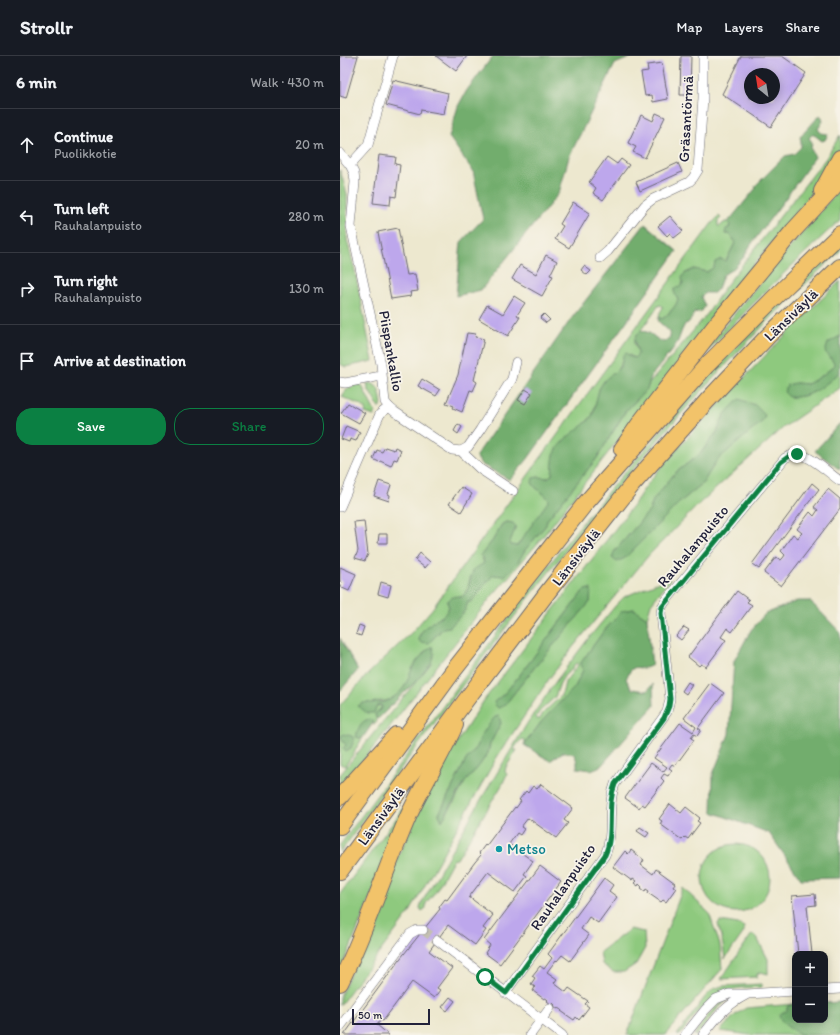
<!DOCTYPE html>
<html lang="en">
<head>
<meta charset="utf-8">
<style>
  :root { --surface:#171b24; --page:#242831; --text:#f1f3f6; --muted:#9ea1a6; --line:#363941; --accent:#0b8043 }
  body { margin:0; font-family:Itim,sans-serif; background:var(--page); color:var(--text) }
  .controls { position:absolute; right:12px; bottom:12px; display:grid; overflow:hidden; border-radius:8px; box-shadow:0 2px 10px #0003 }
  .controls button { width:36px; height:36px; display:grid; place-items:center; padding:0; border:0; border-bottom:1px solid var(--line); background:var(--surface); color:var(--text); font:20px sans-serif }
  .compass { position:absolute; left:404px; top:12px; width:36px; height:36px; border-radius:50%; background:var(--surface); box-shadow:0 2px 10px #0003; rotate:330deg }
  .scale { position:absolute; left:12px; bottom:10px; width:78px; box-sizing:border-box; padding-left:4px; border:2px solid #22223b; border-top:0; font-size:11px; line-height:14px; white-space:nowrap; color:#22223b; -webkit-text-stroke:3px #f7f3e8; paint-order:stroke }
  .stop { position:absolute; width:12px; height:12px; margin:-9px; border:3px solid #0b8043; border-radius:50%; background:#fff }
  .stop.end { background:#0b8043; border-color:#fff; box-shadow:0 1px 4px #0008 }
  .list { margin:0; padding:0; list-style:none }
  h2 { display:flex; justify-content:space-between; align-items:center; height:52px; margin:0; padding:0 16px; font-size:17px }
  h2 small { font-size:13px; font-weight:400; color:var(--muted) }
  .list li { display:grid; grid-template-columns:26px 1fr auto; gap:12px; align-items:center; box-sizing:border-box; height:72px; padding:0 16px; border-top:1px solid var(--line) }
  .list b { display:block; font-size:15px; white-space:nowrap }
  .list p { margin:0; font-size:13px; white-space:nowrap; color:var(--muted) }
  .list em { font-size:13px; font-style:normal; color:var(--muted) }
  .actions { display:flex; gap:8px; padding:12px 16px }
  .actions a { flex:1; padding:9px 0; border:1px solid var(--accent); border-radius:16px; text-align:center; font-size:14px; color:var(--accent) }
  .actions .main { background:var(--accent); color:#fff }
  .icon { flex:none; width:22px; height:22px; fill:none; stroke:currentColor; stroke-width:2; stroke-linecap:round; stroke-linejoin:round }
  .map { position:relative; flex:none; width:500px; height:979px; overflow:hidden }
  header { display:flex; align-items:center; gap:24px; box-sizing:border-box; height:56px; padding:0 20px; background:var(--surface); border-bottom:1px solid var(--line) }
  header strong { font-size:19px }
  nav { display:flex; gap:22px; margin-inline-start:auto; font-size:14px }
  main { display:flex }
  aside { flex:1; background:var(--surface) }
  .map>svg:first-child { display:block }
</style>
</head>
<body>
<header>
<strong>Strollr</strong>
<nav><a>Map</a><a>Layers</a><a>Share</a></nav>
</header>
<main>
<aside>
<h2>6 min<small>Walk · 430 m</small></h2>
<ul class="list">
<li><svg class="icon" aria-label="ahead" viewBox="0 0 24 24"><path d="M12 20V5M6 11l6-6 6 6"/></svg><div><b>Continue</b><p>Puolikkotie</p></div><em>20 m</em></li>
<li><svg class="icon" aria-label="left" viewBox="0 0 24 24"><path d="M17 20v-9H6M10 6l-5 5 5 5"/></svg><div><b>Turn left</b><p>Rauhalanpuisto</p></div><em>280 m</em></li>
<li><svg class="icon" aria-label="right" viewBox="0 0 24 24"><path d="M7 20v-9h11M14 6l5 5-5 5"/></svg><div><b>Turn right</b><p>Rauhalanpuisto</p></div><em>130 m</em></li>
<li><svg class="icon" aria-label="arrive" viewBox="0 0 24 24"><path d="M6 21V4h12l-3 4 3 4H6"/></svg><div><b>Arrive at destination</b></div></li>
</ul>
<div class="actions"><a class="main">Save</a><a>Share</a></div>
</aside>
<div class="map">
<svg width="500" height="979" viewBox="0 0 500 979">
  <rect width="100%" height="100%" fill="#f7f3e8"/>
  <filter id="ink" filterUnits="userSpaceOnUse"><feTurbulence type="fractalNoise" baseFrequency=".025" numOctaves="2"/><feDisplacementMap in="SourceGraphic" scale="8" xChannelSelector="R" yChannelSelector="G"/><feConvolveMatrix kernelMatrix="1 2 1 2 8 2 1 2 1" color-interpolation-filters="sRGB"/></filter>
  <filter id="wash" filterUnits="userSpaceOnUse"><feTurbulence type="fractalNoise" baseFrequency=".012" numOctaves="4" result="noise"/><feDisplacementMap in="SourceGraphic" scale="16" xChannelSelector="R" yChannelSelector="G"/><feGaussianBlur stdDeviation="0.9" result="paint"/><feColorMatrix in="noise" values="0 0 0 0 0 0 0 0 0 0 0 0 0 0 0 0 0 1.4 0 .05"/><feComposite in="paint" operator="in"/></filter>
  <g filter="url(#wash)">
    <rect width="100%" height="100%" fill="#ede8cf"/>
    <g fill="#8ec97e" stroke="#58765c" fill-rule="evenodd">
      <path d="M500 79V94L485 118 464 147 393 234 383 249 198 487 152 540 19 710 0 732V719L32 679 80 621 91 607 86 594C82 600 76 605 73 612 71 616 70 620 68 624 64 635 51 647 39 645L36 652 38 649 42 651 35 658 37 666 34 669 33 665 16 681 22 683 15 694V696L5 710 0 708V649L28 618 73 575 92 553 194 411 372 167 379 160 381 162 378 165V170H380L385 166H388L390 169 385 178H389L393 182 395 187 386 205 366 216 354 213 344 218 343 227 337 240C340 250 329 255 324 262L321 263C317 258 321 256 323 251L321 249 318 250C311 263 299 273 294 287L299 298 295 302 289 299 283 304 275 317 265 324 259 333 258 340 252 360 239 373 231 379 213 410 212 419 207 422 198 421 194 430 206 439 210 444 177 490 171 489 169 486 173 476V467L167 466 162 468 153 484 141 499 144 507 131 519 127 535 122 542C115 539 111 541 107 546L109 551C104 565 87 564 79 580L97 579 103 572 127 549 128 546 131 545 153 519 165 520 177 508 185 494 206 469 207 464 214 455 257 402 285 356 307 333 309 328 368 257 384 232 486 102Z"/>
      <path d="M0 114 7 138V184L15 215 27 276 33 305 6 311 0 308Z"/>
      <path d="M500 132V164C447 213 397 263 348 316L404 246Z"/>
      <path d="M500 188V195C361 324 241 470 128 622 85 680 41 738 0 797V789L175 553 222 492 271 432 376 312 413 273Z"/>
      <path d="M500 225V280L488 287 490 301 495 309 483 319 468 328 455 327 449 341C473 342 483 330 500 316V332L444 371 361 446 309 499 233 591 209 623 157 701 70 856 0 949V940L11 916 58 800 97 717 145 643 295 447C311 419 341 389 363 365 408 317 453 270 500 225ZM384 359 422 365 376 404 363 427 339 447 313 473 274 496 310 454 313 444 335 417 360 398 377 376ZM250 533V546L194 612 164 650 158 652 155 646 165 637 179 620 244 534ZM161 667 150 688 148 697 139 710 125 726 113 748 102 764 99 758 126 704 137 691 141 680Z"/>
      <path d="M27 327C40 327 40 338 42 348L39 352 28 333Z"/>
      <path d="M21 328 35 356 34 360 25 357 26 353 20 349 2 341C7 331 11 330 21 328Z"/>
      <path d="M328 522 330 523 329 525 311 548 307 562 294 553 282 555 263 576 240 608 243 614 235 631 202 665 184 689 185 685 184 683C179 684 177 689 174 693L175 694H177L166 711 165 716 167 718 162 729 117 803 113 804 96 835 86 847V852L82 855 80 852 81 848 137 750 188 666 216 625 248 583 276 549 284 541ZM237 607 238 609 225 626 223 635 220 641 203 657 200 663H197L196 661 200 655 215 641 220 627 225 619 231 614 235 608Z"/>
      <path d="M69 745 0 917V838Z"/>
      <circle cx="396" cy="822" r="34"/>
      <path d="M343 832 369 857 380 889 382 913 325 979H287Z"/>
      <path d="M380 865 398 868 404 871V876L385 903 383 889 378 868Z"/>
      <path d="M290 873 304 876 305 892 296 908 284 916H273L262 908 260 896Z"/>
      <path d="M412 878 417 882 428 903V918L421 916 417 918V921L381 923Z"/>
      <path d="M422 928V931C412 932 400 931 390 934 367 940 354 961 340 979H337L365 941 373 933 382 930Z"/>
      <path d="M387 944 378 952 357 979H354C363 965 371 952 387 944Z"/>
      <path d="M500 946V979H410L380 975 395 959 406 952 455 948V964H485V947Z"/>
    </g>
    <g fill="#72ad6d" stroke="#4a6854">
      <path d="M153 0H294L275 8 229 101 219 137 141 234 116 240 121 186 143 163 133 115 109 81 118 50 127 34Z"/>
      <path d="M480 59 482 61 483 65 478 73 481 77 488 78 485 84 482 85 473 78 469 82 472 86 471 93 475 101 445 143 410 190 404 201 394 212 383 219 378 233 374 237H365L361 241 365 250 362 255 354 257 352 262 348 267 345 268 342 274 338 285 333 293 312 319 307 333 285 356 257 402 214 455 207 464 206 469 185 494 177 508 165 520 153 519 131 546H128L125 555 110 571 103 572 89 587 80 586 79 584C82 564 103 567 109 551L107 546C111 541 115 539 122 541L127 535 133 514 144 507 141 499 153 484 162 468 167 466 173 467 176 470 170 486 171 489 177 490 209 444C205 437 196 434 192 427L193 422 198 421 207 422 212 419C213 413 212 403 215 397 220 385 233 377 243 369 246 366 250 364 252 360 257 350 256 336 262 328 269 316 282 318 283 299L286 297 291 301 295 302 298 298C297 287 290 285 300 275 313 275 313 283 324 286L330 281V276L319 266 318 263 319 261 321 263C326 262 336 250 338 244L334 236 335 232 340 231 343 227 342 222 344 218 354 213 367 216 374 211 375 206 381 203 386 205 395 187 393 182 389 178H385L386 173 389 172 390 169 388 166 416 132 415 130 445 100 454 98 461 91V85L460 81Z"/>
      <path d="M305 168 337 195 322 216 187 404 170 424 141 408 136 400 231 263Z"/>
      <path d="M500 280V316C483 330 473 342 449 341L444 336 447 329 455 327 468 328 483 319 495 309 490 301 485 296 488 287Z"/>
      <path d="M399 343 415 349 425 359 423 365 377 404 363 427 339 447 285 502 277 506 272 502 274 496 310 454 313 444 335 417 360 398 377 376 384 359Z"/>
      <path d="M500 367V414L475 395Z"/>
      <path d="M251 533 250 546 194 612 164 650 158 652 155 649 154 646 165 637 179 620 244 534Z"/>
      <path d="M457 545H470L500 576V822L461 823 429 777 372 756 373 718 389 678 394 605 411 574 425 558Z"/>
      <path d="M294 553 307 562 312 609C298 618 295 602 286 623L292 633 307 635 313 628 314 650 261 710 251 714 237 712V705L234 698 223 696 210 705 184 689 202 665 235 631 243 614 240 608 263 576 282 555Z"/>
      <path d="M0 582 18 614 0 635Z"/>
      <path d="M92 590 94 598 91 607 80 621 37 664 35 658 42 652 41 649H38L36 652 34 657H27L18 650C23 646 26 646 32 647 36 645 39 647 44 646 48 645 54 641 58 638 68 628 67 623 73 611 77 604 85 595 92 590Z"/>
      <path d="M159 660 161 667 150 688 148 697 139 710 125 726 102 765 99 758 126 704 137 691 141 680 147 671 155 661Z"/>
      <path d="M29 663 33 665V667L22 683 16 681C18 673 20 665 29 663Z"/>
      <path d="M4 678 12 680 14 684 11 692 6 695 3 692 6 689 1 683V680Z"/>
      <path d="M500 946V979C489 979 475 979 464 979 456 977 442 969 439 960L441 957 447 955V951L449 949 455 948V964H485V947Z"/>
    </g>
    <g id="blocks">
      <g fill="#bda7ec" fill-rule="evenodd">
        <path d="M0 0H18L6 42 0 40Z"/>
        <path d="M96 0H127L116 15Z"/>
        <path d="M341 0H351L350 39H340Z"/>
        <path d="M401 0H442L466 17 431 71 382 38ZM410 18H434V42H410Z"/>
        <path d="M322 7 328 43 313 46 312 39 305 40 301 16 308 15 307 9Z"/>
        <path d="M53 24 108 37 104 58 81 54 80 58 46 49Z"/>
        <path d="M316 57 325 61 305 102 293 96 296 91 288 87 301 59 313 65Z"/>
        <path d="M39 99 56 101 55 108 60 109 56 141 51 140 50 149 33 147Z"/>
        <path d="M267 101 277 108 281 103 289 109 263 144 253 137 256 132 249 126Z"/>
        <path d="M338 107 342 116 300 135 296 126Z"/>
        <path d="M233 146 250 157 229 192 215 183 223 170 220 168Z"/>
        <path d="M330 160 343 175 334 182 330 177 327 180 318 170Z"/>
        <path d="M58 172 67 219 75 218 78 235 70 236 71 240 51 243 38 176Z"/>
        <path d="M206 199 217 205 210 219 213 220 202 240 172 223 180 209 196 218Z"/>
        <path d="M244 210 251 215 247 219 241 214Z"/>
        <path d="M174 240 185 247 177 259 180 261 168 280 139 263 147 249 163 258Z"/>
        <path d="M204 258 210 264 206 267 200 262Z"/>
        <path d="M127 277 136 278 135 281 144 283 134 324 137 326 133 335 130 334 122 356 113 352 114 350 106 347 118 319Z"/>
        <path d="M82 323 100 334 96 340 78 330Z"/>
        <path d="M185 333 192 337 185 348 178 344Z"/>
        <path d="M8 347 25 357 19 367 1 357Z"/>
        <path d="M118 368 122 371 118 378 114 375Z"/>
        <path d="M6 370 20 376 16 385 10 383 9 386 1 383Z"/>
        <path d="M45 391 54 394 55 391 61 394 57 404 54 403 51 410 40 405 39 406 33 403 37 394 42 396Z"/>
        <path d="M39 425 51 429 48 438 50 439 49 445 34 440Z"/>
        <path d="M472 427 479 433 419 513 412 508Z"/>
        <path d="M121 431 132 438 121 456 109 448Z"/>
        <path d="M488 433 500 443V453L441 530 424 517 436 501 441 504 443 502 445 499 441 495 453 478 458 482 460 479 462 477 457 473 470 456 474 460 478 454 474 451Z"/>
        <path d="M24 465 28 498 25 505 15 502 18 495 14 466Z"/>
        <path d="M39 478H47V487H38Z"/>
        <path d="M80 497 90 506 85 512 75 504Z"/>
        <path d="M0 511 16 518 9 535 0 531 2 526 0 525Z"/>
        <path d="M41 526 51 529 48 541 38 538Z"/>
        <path d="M397 535 409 544 407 546 412 549 392 576 387 572 381 581 386 584 366 611 361 608 359 610 348 601Z"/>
        <path d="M19 569 24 571 21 580 16 578Z"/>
        <path d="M344 571 349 574 341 584 336 580Z"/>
        <path d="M348 626 352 629 346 638 342 635Z"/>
        <path d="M370 627 384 637 358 672 361 674 357 680 354 678 351 682 354 684 335 710 332 708 329 712 332 714 328 720 324 718 321 722 324 725 305 750 302 748 299 752 285 742 311 707 323 716 327 711 314 702 340 667 353 676 355 673 356 671 344 662Z"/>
        <path d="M201 728 233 752 224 764 228 767 216 782 188 762 181 771 184 773 180 779 177 777 169 788 193 805 184 818 187 820 175 836 148 816 129 841 153 859 143 872 146 874 135 889 108 869 89 895 112 912 97 932 100 934 94 942 72 926 43 965 41 964 37 969 49 979H4L60 903 100 853 99 851 105 843 107 844 135 806 141 799 139 797 145 789 146 790 175 751 176 752 181 745 179 744 186 735 188 737 193 730 197 733Z"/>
        <path d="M330 748 341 757 346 751 360 762 357 765 360 767 348 783 345 781 342 784 320 768 322 765 319 763Z"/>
        <path d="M300 771 309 777 306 781 297 775Z"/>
        <path d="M291 794 304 804 301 809 313 818 316 813 335 827 333 830 336 832 326 846 323 844 321 846 308 837 309 835 306 833 305 835 301 832 302 831 299 828 298 830 294 827 296 825 293 823 292 825 273 811 285 795 288 798Z"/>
        <path d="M200 810 221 826 160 908 145 897 150 889 144 884Z"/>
        <path d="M264 822 273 829 269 835 277 841 258 867 249 861 241 873 249 879 230 905 222 899 217 905 216 904 207 916 217 923 214 927 226 936 229 932 248 945 245 948 249 951 239 964 236 961 234 964 221 955 222 954 219 952 218 953 214 950 215 949 212 946 211 948 207 945 208 944 207 943 205 942 204 943 193 935 195 931 191 928 195 922 192 920 200 910 204 913 212 902 208 898Z"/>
        <path d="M475 838 476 849 467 850 472 898H458L452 840Z"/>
        <path d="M110 941 115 945 107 955 102 951Z"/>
      </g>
    </g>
  </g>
  <g filter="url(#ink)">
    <use href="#blocks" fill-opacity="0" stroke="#69676f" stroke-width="1"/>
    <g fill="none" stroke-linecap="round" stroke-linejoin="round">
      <path stroke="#c4c0b1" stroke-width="9" stroke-dasharray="9 4.5" stroke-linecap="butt" d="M83 874 97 884"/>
      <g stroke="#69676f" stroke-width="10">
        <g id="street">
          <path d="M0 97 10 109 14 117 15 126 11 170 41 308 45 346 49 351 55 356 112 394 121 395 140 413 173 435"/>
          <path d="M10 109 28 89 53 0"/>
          <path d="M260 202 268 195 305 149 313 143 349 126 353 122 358 114 363 42V0"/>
          <path d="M0 326 5 327 41 320"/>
          <path d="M121 395 128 391 140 374 172 323 176 306"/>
          <path d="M0 451 40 358 49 351"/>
          <path d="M97 884 222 979"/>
          <path d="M485 934 500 933"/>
          <path d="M165 937 265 799C275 777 266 750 275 728L327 656 330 643 321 557 322 551 325 546 445 402C449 400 453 398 457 398 469 398 490 418 500 425"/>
          <path d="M0 971 70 878 77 874H83"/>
          <path d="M190 979 210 952"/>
          <path d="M345 979 365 954 376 943 389 938H407L455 935"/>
          <path d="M363 979C377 961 385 950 406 939"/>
        </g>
      </g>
      <g stroke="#69676f" stroke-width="18">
        <g id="highway">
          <path d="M482 135 500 102"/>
          <path d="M282 393 302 364 379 265 453 175 500 124"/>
          <path d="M0 741 56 679"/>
          <path d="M0 770 114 614 244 449 366 310 435 241 500 178"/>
          <path d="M0 815 126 644 210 533 292 429 367 345 428 280 500 211"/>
          <path d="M0 927C27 873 44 816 68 761 82 730 101 701 115 669"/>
        </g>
      </g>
      <use href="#street" stroke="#fff" stroke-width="9"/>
      <use href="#highway" stroke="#f2c36a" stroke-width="16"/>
    </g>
  </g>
  <g fill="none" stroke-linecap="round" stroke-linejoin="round" filter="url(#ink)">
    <path stroke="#0b8043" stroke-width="5" d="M145 921 166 937 265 799C275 777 266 750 275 728L324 662 329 650 330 643 321 557 322 551 441 406 451 399 457 398"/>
  </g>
  <circle fill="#0f9aa8" stroke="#f7f3e8" stroke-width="1.5" cx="159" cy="793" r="4"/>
  <g text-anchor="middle" stroke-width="3.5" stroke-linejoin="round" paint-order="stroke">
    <g font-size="15" fill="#22223b" stroke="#f7f3e8">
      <text transform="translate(346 63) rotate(-87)" y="5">Gräsantörmä</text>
      <text transform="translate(451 259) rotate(-44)" y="5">Länsiväylä</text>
      <text transform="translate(51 295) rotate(80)" y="5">Piispankallio</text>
      <text transform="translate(353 490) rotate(-50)" y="5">Rauhalanpuisto</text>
      <text transform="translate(236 501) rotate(-52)" y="5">Länsiväylä</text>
      <text transform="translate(41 760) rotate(-54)" y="5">Länsiväylä</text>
      <text transform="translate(223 831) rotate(-55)" y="5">Rauhalanpuisto</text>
    </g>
    <g font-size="15" fill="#0d838f" stroke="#f7f3e8" text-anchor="start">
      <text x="167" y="798">Metso</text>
    </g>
  </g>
</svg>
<div class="controls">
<button>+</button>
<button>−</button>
</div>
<svg class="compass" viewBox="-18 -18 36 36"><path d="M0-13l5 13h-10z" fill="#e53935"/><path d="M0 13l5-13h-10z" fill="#9ea1a6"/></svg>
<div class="scale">50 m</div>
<div class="stop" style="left:145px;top:921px"></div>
<div class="stop end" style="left:457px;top:398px"></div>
</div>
</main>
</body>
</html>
